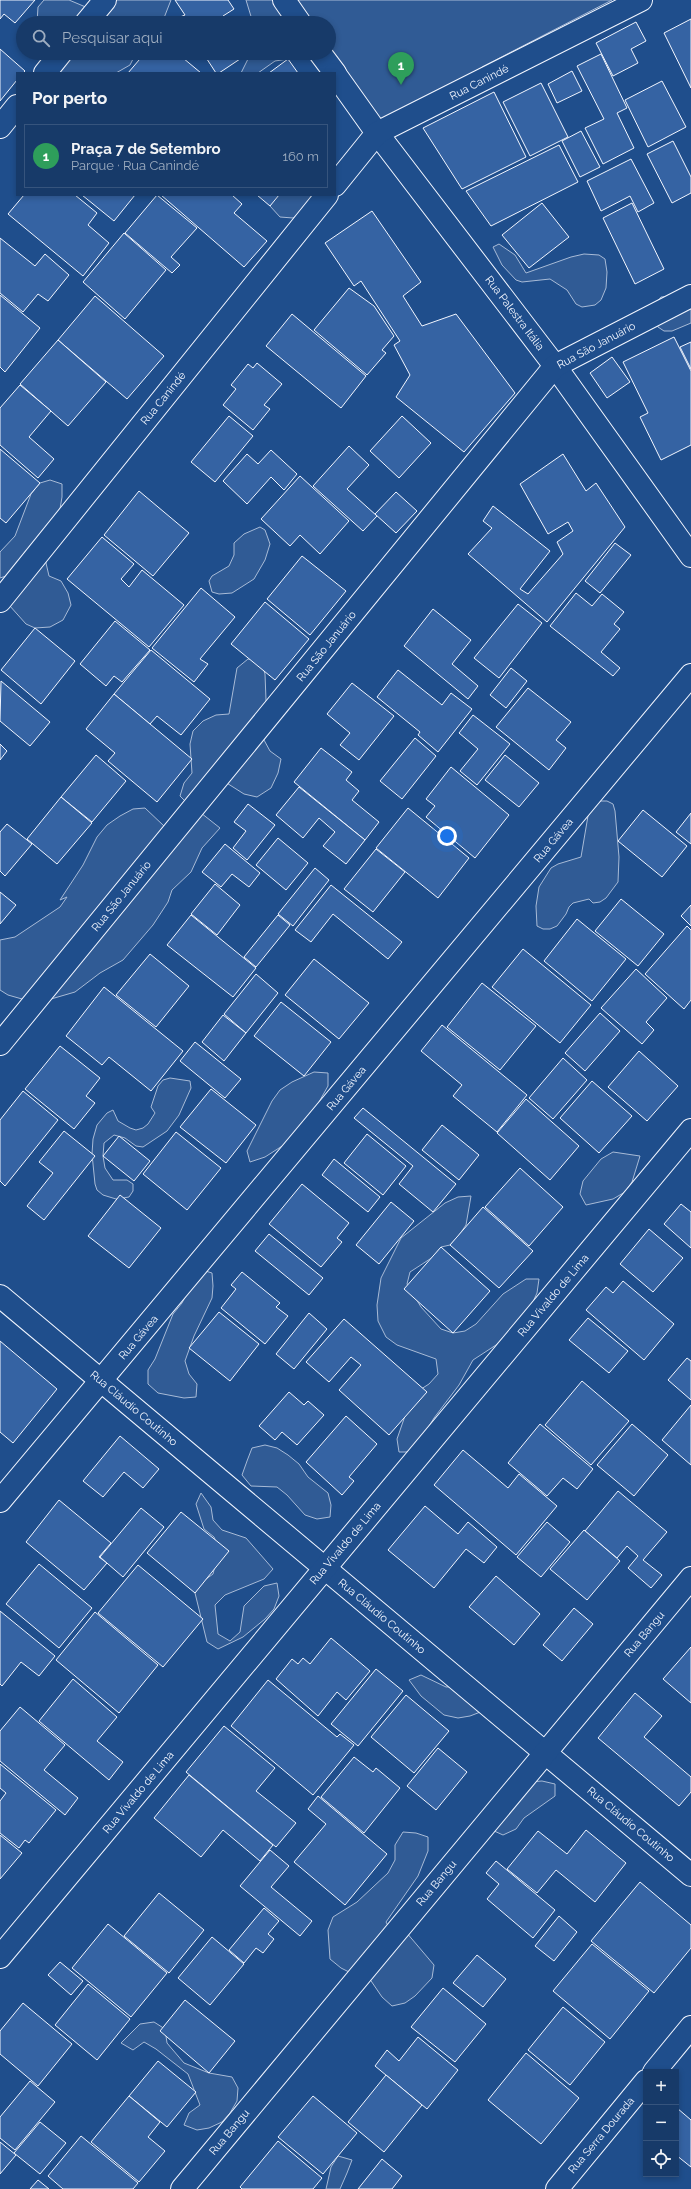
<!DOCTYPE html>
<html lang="pt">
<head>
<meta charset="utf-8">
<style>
  :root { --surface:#173a69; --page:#244571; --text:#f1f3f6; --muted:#9eadc0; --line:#36547d; --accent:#e797bd }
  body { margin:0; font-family:Raleway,sans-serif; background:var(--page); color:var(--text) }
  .controls { position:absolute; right:12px; bottom:12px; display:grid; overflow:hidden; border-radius:0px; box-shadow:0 2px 6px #0003 }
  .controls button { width:36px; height:36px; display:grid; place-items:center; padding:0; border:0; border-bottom:1px solid var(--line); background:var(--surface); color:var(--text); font:20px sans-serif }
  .you { position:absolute; left:447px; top:836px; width:14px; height:14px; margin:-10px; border:3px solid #fff; border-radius:50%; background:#1a73e8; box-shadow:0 0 0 6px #1a73e833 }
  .badge { display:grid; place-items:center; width:26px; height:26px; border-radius:50%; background:var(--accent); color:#fff; font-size:13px; font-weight:700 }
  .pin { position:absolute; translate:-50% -33px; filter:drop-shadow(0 1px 2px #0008) }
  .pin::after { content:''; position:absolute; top:21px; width:14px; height:12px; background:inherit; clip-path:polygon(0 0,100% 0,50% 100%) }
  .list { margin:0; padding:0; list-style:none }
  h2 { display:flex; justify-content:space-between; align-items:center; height:52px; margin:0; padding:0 16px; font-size:17px }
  h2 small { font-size:13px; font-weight:400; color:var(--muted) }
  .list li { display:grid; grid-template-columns:26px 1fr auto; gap:12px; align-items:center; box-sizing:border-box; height:64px; margin:0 8px 8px; padding:0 8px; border:1px solid var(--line); border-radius:0px }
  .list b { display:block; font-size:15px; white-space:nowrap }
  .list p { margin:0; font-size:13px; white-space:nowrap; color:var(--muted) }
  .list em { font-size:13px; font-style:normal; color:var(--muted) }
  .icon { flex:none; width:22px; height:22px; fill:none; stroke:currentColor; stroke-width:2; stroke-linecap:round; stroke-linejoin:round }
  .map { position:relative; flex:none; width:691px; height:2189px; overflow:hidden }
  .search { position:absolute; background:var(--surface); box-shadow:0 2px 6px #0003; left:16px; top:16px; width:320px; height:44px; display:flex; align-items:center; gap:10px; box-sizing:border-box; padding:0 14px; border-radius:22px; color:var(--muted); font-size:15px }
  .panel { position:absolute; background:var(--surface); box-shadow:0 2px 6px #0003; left:16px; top:72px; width:320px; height:124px; border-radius:0px }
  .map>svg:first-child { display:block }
</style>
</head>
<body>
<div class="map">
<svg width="691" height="2189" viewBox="0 0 691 2189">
  <rect width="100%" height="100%" fill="#1f4e8c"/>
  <g fill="#305b95" stroke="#a8bbd7">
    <path d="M44 0H69L88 8 95 0H171L162 23H37L38 7Z"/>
    <path d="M246 0H281L297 23H253Z"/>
    <path d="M294 0H612L482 67 477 73 381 120 329 50V23H310Z"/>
    <path d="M44 53H136L130 65 116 73H62L58 71Z"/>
    <path d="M251 53H294L288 59 275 61 258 73H241Z"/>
    <path d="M275 195H329L293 218 280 217 270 206Z"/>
    <path d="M499 244 515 255 526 273 571 257 584 254 599 255 605 259 607 272 606 288 601 300 595 305 582 307 576 304 567 290 550 279 522 282 516 280 502 265 493 247Z"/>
    <path d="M674 296 691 299V323L672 331H664L658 327 655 320 657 302 661 297Z"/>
    <path d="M50 480 62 484V497L60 509 46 548V563L49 576 61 581 68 593 71 605 63 620 50 627 35 628 26 624 9 605 6 576 0 578V552L15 536 31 494 40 483Z"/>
    <path d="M260 527 265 530 270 544 265 560 254 579 232 593 219 594 212 592 209 581 212 576 229 566 234 555V543L244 534Z"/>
    <path d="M248 659 261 661 265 674 266 700 264 740 270 751 281 759 278 773 271 788 257 797 244 794 222 780 190 806 180 796 184 783 192 773 190 744 193 731 203 721 216 715 229 714 237 668Z"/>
    <path d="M600 801H607L613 804 615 811 619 857 618 882 606 898 600 902 593 903 589 899 573 903 569 907 566 914 557 926 550 929H543L537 926 536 906 539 887 551 868 558 864 581 857 589 810Z"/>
    <path d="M145 808 164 826 175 832 201 813 220 828 202 848 191 872 172 890 168 902 153 925 123 960 100 973 75 992 51 999 36 1000 22 999 8 995 0 990V940L15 937 60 907 67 897 60 900 83 865 97 837 107 825 120 816 133 809Z"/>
    <path d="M314 1072 328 1073V1086L315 1109 306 1118 290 1141 265 1157 250 1162 247 1151 272 1101 280 1090 292 1082Z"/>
    <path d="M170 1078 190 1081 191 1088 179 1115 167 1131 143 1147 136 1146 125 1138 114 1135 104 1143 103 1156 105 1168 113 1180H127L133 1184V1191L129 1197 123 1198 116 1199 103 1195 97 1190 95 1184 92 1154 93 1139 97 1125 107 1113 113 1110 118 1121 130 1128 136 1130 143 1128 148 1124 155 1113 151 1107 158 1086 163 1080Z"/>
    <path d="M613 1152 640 1156 632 1182 625 1192 613 1199 586 1205 580 1194 583 1181 601 1159Z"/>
    <path d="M471 1196 466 1225 459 1235 450 1245 441 1247 433 1257 410 1272 407 1284 421 1307 441 1329 453 1333 465 1331 476 1324 503 1294 526 1279H539L537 1293 532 1304 514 1326 496 1345 473 1360 459 1385 434 1418 418 1444 407 1452H399L397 1439 406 1413 418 1391 429 1384 438 1374 436 1359 397 1345 386 1337 378 1321 377 1305 381 1278 401 1238 445 1203 458 1197Z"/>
    <path d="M199 1269 212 1273 213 1286 212 1298 194 1336 185 1361 189 1374 197 1384 196 1397 184 1398 158 1393 148 1384V1370L155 1359 173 1314 182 1303Z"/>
    <path d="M265 1445 277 1448 288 1455 299 1464 308 1477 328 1493 331 1505 330 1517 317 1519 305 1515 287 1495 277 1487 251 1486 242 1475 247 1461 252 1448Z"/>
    <path d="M201 1493 211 1507 213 1520 222 1530 246 1538 273 1569 264 1579 225 1595 215 1605 218 1634 230 1641 240 1632 244 1606 264 1586 277 1583 279 1596 274 1609 265 1619 243 1637 218 1649 207 1642 195 1593 202 1582 213 1574 219 1549 214 1537 204 1529 196 1504Z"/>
    <path d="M421 1675 446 1687 460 1686 483 1711 470 1716 458 1718 444 1715 421 1696 409 1680Z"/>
    <path d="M542 1781 555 1784V1796L524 1818 516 1829 503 1835 492 1830 529 1782Z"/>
    <path d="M403 1832 416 1833 428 1837V1851L418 1876 386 1922 392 1933 406 1932 434 1965 432 1978 415 1996 405 2003 392 2006 382 1997 367 1975 353 1974 341 1968 330 1959 328 1930 333 1917 357 1902 388 1873 395 1860V1845Z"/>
    <path d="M154 2022 165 2029 167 2043 184 2063 209 2073 232 2077 238 2088 237 2101 230 2113 222 2122 209 2128 197 2130 184 2125 189 2113 200 2105 188 2074 156 2049 144 2042 133 2050 121 2043 140 2024Z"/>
    <path d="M338 2156 352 2160 347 2173 340 2189H326L331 2167Z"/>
  </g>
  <g fill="#3563a3" stroke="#f2f6ff">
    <path d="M0 0H35L15 23 4 14 0 19Z"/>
    <path d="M175 0H228L234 9 223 16 228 23H184L180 17 185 15Z"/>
    <path d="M239 17 243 23H228Z"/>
    <path d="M691 19V88L664 33Z"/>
    <path d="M636 22 646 41 631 49 638 63 613 76 596 43Z"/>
    <path d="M0 49 25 71 23 73H17V80L0 101Z"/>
    <path d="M145 53H177L201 73H128Z"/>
    <path d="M203 53H249L219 73H216Z"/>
    <path d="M601 54 627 108 617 113 634 148 603 164 585 128 604 119 577 66Z"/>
    <path d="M288 59 298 73H269Z"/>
    <path d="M572 71 582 91 557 103 548 84Z"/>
    <path d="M662 81 686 127 648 147 625 100Z"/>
    <path d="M541 83 568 137 530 156 503 102Z"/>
    <path d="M494 92 526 157 462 189 423 128Z"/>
    <path d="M581 131 600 167 580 177 562 141Z"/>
    <path d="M673 141 691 177V193L672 203 647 154Z"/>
    <path d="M559 145 578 182 491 226 466 191Z"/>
    <path d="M631 159 654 203 638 212 630 196 601 211 587 181Z"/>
    <path d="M24 195H75L97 213 88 225 109 243 83 276 8 214Z"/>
    <path d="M82 195H135L114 221Z"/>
    <path d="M157 195 197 228 171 257 180 265 172 273 125 233Z"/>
    <path d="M161 195H232L242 204 234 213 267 241 244 267Z"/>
    <path d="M257 195H279L270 206Z"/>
    <path d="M542 203 569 237 529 268 502 235Z"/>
    <path d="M632 203 664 269 635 284 603 218Z"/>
    <path d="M372 211 421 282 403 296 422 326 456 314 515 393 464 452 396 397 410 375 394 345 400 341 361 281 354 286 325 243Z"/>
    <path d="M124 233 166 270 125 319 83 282Z"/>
    <path d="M0 238 35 266 45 254 69 275 48 301 38 294 23 312 0 293Z"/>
    <path d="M349 288 374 306 394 336 382 350 386 353 367 375 314 330Z"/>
    <path d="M0 295 40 328 5 372 0 367Z"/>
    <path d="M95 296 164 356 127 399 58 340Z"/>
    <path d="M292 314 366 376 341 408 266 346Z"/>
    <path d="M674 337 691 371V445L661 460 640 417 648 413 623 362Z"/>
    <path d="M58 340 106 382 68 426 20 384Z"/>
    <path d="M691 342V369L680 347Z"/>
    <path d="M612 357 630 382 607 398 590 373Z"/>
    <path d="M257 363 282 384 264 405 270 409 253 430 223 405 236 389 231 385 248 364 253 368Z"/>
    <path d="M20 385 51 411 29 437 54 459 38 478 0 445V408Z"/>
    <path d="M229 416 253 436 215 482 191 462Z"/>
    <path d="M402 416 431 443 399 478 370 451Z"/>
    <path d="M349 446 369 465 347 489 377 516 363 531 313 486Z"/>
    <path d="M0 449 40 483 6 523 0 518Z"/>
    <path d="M271 450 297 474 284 490 271 477 247 504 223 481 247 454 258 464Z"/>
    <path d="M563 454 586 491 596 483 625 527 547 622 468 554 492 528 483 521 493 506 550 551 520 589 528 594 563 554 557 542 573 531 568 522 548 534 520 484Z"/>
    <path d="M300 476 349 521 320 554 300 535 290 546 261 519Z"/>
    <path d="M139 491 189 533 153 576 104 535Z"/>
    <path d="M396 492 417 511 396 533 375 514Z"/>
    <path d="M102 537 134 564 121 579 129 587 142 570 184 605 149 647 67 579Z"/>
    <path d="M615 543 631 555 600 593 585 581Z"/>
    <path d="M302 556 346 591 310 635 267 599Z"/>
    <path d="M201 588 235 617 200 659 208 664 194 682 152 648Z"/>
    <path d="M576 593 592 606 602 594 624 612 614 624 620 629 601 652 620 668 613 676 550 626Z"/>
    <path d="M265 602 309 639 275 680 231 644Z"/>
    <path d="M518 604 542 623 499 678 474 658Z"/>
    <path d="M433 609 471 640 452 664 478 686 468 699 404 646Z"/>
    <path d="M115 621 150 650 122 682 114 676 106 686 80 664Z"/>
    <path d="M35 628 75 661 41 704 1 670Z"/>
    <path d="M151 650 210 699 181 735 157 716 150 724 114 694Z"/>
    <path d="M511 668 527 681 506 708 490 695Z"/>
    <path d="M398 670 442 705 451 693 472 709 438 752 418 735 420 732 377 697Z"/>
    <path d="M1 681 50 722 30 746 0 721Z"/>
    <path d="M352 683 394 716 359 760 340 745 350 733 327 714Z"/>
    <path d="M528 688 571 722 556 740 566 748 549 770 496 727Z"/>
    <path d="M114 694 192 759 157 802 108 761 115 753 86 729Z"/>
    <path d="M473 715 510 744 477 785 460 771 478 749 459 733Z"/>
    <path d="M415 738 436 756 402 799 380 781Z"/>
    <path d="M0 744 7 751 0 760Z"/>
    <path d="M321 748 352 772 346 780 359 791 352 800 379 822 365 840 294 782Z"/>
    <path d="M96 755 126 781 92 822 61 797Z"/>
    <path d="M505 755 539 783 519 807 485 780Z"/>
    <path d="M451 767 509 815 475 858 426 817 435 806 426 799Z"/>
    <path d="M299 787 365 840 346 864 323 846 335 832 319 818 303 838 276 815Z"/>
    <path d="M61 797 92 823 57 864 27 839Z"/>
    <path d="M248 804 275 825 247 860 233 848 246 831 234 822Z"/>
    <path d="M408 808 469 858 438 898 376 848Z"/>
    <path d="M643 810 687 846 662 877 618 841Z"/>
    <path d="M691 813V844L676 832Z"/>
    <path d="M7 824 32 844 5 876 0 871V832Z"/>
    <path d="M278 838 308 863 286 890 256 865Z"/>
    <path d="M225 844 260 873 249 887 232 874 221 887 202 872Z"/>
    <path d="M376 849 405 872 373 912 344 889Z"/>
    <path d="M315 868 329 880 293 926 278 914Z"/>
    <path d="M215 884 240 905 217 935 191 914Z"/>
    <path d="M331 885 402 942 388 959 333 914 311 942 295 930Z"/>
    <path d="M0 892 16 905 0 924Z"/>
    <path d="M621 899 664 934 638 966 595 931Z"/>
    <path d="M691 905V926L681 916Z"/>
    <path d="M191 915 256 968 233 997 167 945Z"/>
    <path d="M278 915 290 925 256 967 244 957Z"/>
    <path d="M577 919 626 959 592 1001 544 961Z"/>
    <path d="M687 926 691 930V1000L684 1009 645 974Z"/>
    <path d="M523 949 591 1005 560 1043 492 987Z"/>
    <path d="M150 954 189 986 156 1027 116 995Z"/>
    <path d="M314 959 369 1003 339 1039 285 995Z"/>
    <path d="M636 969 667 998 646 1022 654 1030 642 1044 601 1008Z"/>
    <path d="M256 974 278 993 246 1033 224 1014Z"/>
    <path d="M482 983 536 1026 500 1070 447 1027Z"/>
    <path d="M104 987 183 1051 151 1091 109 1057 102 1065 66 1036Z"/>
    <path d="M281 1002 331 1042 304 1076 254 1036Z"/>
    <path d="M600 1013 620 1031 585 1071 565 1053Z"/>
    <path d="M223 1015 246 1033 224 1061 202 1042Z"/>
    <path d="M442 1025 527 1095 497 1132 453 1096 462 1085 421 1051Z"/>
    <path d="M195 1042 241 1079 225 1098 180 1061Z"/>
    <path d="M60 1046 100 1078 86 1096 95 1103 74 1129 25 1089Z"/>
    <path d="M639 1051 678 1086 647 1121 608 1087Z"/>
    <path d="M563 1058 587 1080 553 1119 529 1098Z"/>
    <path d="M592 1081 632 1116 599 1153 560 1118Z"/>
    <path d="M211 1089 256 1125 226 1163 180 1127Z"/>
    <path d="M23 1091 58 1120 5 1186 0 1181V1120Z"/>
    <path d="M526 1099 579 1146 550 1180 497 1133Z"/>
    <path d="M363 1108 456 1184 433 1212 399 1184 413 1166 354 1118Z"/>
    <path d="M442 1125 479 1155 459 1180 422 1150Z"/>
    <path d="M64 1131 95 1156 44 1220 27 1206 53 1173 39 1162Z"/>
    <path d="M176 1132 221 1168 187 1210 143 1174Z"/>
    <path d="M367 1134 406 1166 383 1195 344 1163Z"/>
    <path d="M119 1136 150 1161 134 1181 103 1156Z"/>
    <path d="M334 1159 380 1197 368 1212 322 1175Z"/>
    <path d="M520 1168 563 1207 529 1246 485 1207Z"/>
    <path d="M302 1184 349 1223 337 1238 342 1242 321 1267 269 1224Z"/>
    <path d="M120 1195 161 1228 129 1268 88 1236Z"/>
    <path d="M391 1202 414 1221 379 1264 356 1245Z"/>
    <path d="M681 1204 691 1212V1248L664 1224Z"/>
    <path d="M483 1207 533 1251 499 1288 450 1245Z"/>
    <path d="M649 1229 683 1258 653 1292 620 1264Z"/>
    <path d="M269 1234 323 1278 309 1295 255 1251Z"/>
    <path d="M441 1247 490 1291 453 1333 404 1289Z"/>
    <path d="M242 1272 280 1303 276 1307 288 1316 265 1344 221 1308 236 1289 231 1285Z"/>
    <path d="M623 1281 674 1324 644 1360 586 1310 606 1287 613 1293Z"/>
    <path d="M219 1312 259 1344 230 1381 189 1348Z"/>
    <path d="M309 1313 327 1329 294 1369 276 1354Z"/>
    <path d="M588 1318 628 1351 609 1373 569 1340Z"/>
    <path d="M344 1319 427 1392 389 1435 339 1390 361 1365 351 1357 329 1382 306 1362Z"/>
    <path d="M0 1341 57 1389 13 1443 0 1432Z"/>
    <path d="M687 1358 691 1361V1400L668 1380Z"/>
    <path d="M582 1381 629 1421 591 1465 545 1425Z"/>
    <path d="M289 1392 304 1405 308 1401 324 1415 297 1445 282 1432 275 1440 259 1426Z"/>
    <path d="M691 1405V1465L662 1440Z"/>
    <path d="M346 1416 377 1444 349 1477 354 1481 342 1495 306 1462Z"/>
    <path d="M540 1424 593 1469 577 1489 563 1478 547 1496 508 1463Z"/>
    <path d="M632 1424 668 1455 634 1496 597 1465Z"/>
    <path d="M120 1436 159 1469 143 1488 124 1472 103 1497 83 1481Z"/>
    <path d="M463 1450 508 1488 519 1474 557 1506 516 1555 434 1485Z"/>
    <path d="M618 1491 667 1532 643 1560 662 1575 651 1588 628 1568 638 1556 627 1546 617 1558 585 1531Z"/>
    <path d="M59 1500 111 1543 99 1557 107 1563 84 1590 26 1542Z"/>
    <path d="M425 1506 458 1534 468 1522 497 1547 484 1563 466 1549 434 1588 388 1550Z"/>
    <path d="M141 1508 164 1527 123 1577 100 1557Z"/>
    <path d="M181 1512 229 1551 195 1593 147 1553Z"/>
    <path d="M547 1522 570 1542 541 1577 517 1557Z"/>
    <path d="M584 1530 620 1561 587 1600 550 1569Z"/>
    <path d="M39 1564 92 1608 59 1648 6 1604Z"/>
    <path d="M138 1565 203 1619 163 1667 98 1613Z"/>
    <path d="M496 1576 540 1614 514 1645 469 1607Z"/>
    <path d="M574 1608 593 1624 562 1661 543 1645Z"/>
    <path d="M0 1611 55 1656 39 1676 21 1662 2 1686 0 1684Z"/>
    <path d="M95 1612 158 1665 119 1713 56 1660Z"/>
    <path d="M331 1638 370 1671 346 1700 337 1692 318 1716 276 1679 292 1659 298 1664 303 1658 310 1664Z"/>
    <path d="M691 1647V1703L663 1679Z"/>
    <path d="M376 1669 403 1691 358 1746 331 1724Z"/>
    <path d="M73 1679 117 1717 97 1741 123 1762 109 1780 39 1721Z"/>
    <path d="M268 1680 337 1737 340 1734 354 1745 313 1795 231 1726Z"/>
    <path d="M635 1693 662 1716 644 1737 691 1777V1792L679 1806 598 1738Z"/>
    <path d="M406 1695 449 1731 414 1773 371 1737Z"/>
    <path d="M20 1707 65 1745 44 1770 78 1798 65 1815 0 1761V1731Z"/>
    <path d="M224 1726 275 1768 256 1791 296 1823 276 1847 186 1772Z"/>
    <path d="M438 1748 467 1772 436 1810 407 1786Z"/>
    <path d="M354 1757 373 1772 376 1768 400 1788 364 1833 321 1797Z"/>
    <path d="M0 1764 56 1810 29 1843 25 1840 19 1848 0 1833V1801L6 1793 0 1788Z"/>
    <path d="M189 1775 273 1845 260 1861 223 1830 201 1857 154 1818Z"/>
    <path d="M318 1796 387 1854 345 1905 294 1862 326 1824 308 1809Z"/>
    <path d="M586 1830 626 1863 595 1902 556 1870 537 1893 507 1869 538 1831 567 1854Z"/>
    <path d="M0 1835 22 1853 0 1879Z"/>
    <path d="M270 1850 289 1866 271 1887 312 1921 300 1936 240 1886Z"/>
    <path d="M496 1861 555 1910 533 1938 487 1899 499 1884 486 1873Z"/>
    <path d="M640 1882 691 1925V1948L654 1993 591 1941Z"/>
    <path d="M159 1893 204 1930 169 1973 124 1936Z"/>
    <path d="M264 1908 279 1921 268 1934 274 1939 263 1953 256 1948 244 1963 229 1950Z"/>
    <path d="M559 1916 577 1932 554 1961 535 1946Z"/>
    <path d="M108 1924 167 1973 131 2017 72 1968Z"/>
    <path d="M212 1937 244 1964 210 2005 178 1978Z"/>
    <path d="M592 1944 649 1991 610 2039 553 1991Z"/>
    <path d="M477 1955 506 1979 483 2007 453 1983Z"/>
    <path d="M60 1962 83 1981 71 1995 48 1975Z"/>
    <path d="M88 1984 130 2019 97 2060 55 2025Z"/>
    <path d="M443 1988 486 2024 455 2062 411 2027Z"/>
    <path d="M185 2000 235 2041 209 2073 160 2031Z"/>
    <path d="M23 2003 72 2044 38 2086 0 2054V2031Z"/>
    <path d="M563 2007 605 2042 570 2085 528 2050Z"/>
    <path d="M418 2037 458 2070 427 2109 375 2066 387 2050 399 2061Z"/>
    <path d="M526 2053 579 2098 541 2144 488 2100Z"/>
    <path d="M158 2061 196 2092 167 2127 129 2096Z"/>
    <path d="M386 2075 422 2105 384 2152 348 2122Z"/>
    <path d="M30 2081 55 2102 15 2150 0 2138V2117Z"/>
    <path d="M129 2096 160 2122 148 2137 165 2151 139 2182 91 2142Z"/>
    <path d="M313 2096 357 2133 323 2174 278 2137Z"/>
    <path d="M677 2108 691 2120V2167L676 2155Z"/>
    <path d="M40 2122 66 2143 40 2174 14 2153Z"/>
    <path d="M81 2136 138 2183 133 2189H63L48 2176Z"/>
    <path d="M278 2141 322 2178 313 2189H242L240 2187Z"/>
    <path d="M0 2142 16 2155 0 2174Z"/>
    <path d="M382 2159 402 2176 392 2189H358Z"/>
    <path d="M38 2180 49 2189H30Z"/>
  </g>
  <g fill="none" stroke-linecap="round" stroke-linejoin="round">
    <g stroke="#f2f6ff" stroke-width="24">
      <g id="minor">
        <path d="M284 0 300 23"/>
        <path d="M86 23 105 0"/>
        <path d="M320 53 335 73"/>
        <path d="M45 73 61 53"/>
        <path d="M335 74 377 133 555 366 691 556"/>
        <path d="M0 127 17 106"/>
        <path d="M335 185 377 133 641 0"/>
        <path d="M0 601 327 195"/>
        <path d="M0 1044 555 366 691 296"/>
        <path d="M0 1296 691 1875"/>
        <path d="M0 1501 691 675"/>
        <path d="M0 1957 691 1130"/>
        <path d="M654 2072 691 2027"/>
        <path d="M182 2189 691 1578"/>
        <path d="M557 2189 646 2081"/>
      </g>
    </g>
    <use href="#minor" stroke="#1f4e8c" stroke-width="22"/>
  </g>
  <g text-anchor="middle" stroke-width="3" stroke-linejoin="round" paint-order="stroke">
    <g font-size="11" fill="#f2f6ff" stroke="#1f4e8c">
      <text transform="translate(479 82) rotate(-27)" y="4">Rua Canindé</text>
      <text transform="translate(515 313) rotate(53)" y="4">Rua Palestra Itália</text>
      <text transform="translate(596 345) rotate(-28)" y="4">Rua São Januário</text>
      <text transform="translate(163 398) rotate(-51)" y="4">Rua Canindé</text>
      <text transform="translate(326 646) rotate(-51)" y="4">Rua São Januário</text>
      <text transform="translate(553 840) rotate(-50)" y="4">Rua Gávea</text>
      <text transform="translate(121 896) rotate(-51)" y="4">Rua São Januário</text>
      <text transform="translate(346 1088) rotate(-50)" y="4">Rua Gávea</text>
      <text transform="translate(553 1295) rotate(-50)" y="4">Rua Vivaldo de Lima</text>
      <text transform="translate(138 1337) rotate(-50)" y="4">Rua Gávea</text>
      <text transform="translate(134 1408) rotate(40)" y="4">Rua Cláudio Coutinho</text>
      <text transform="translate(345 1543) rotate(-50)" y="4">Rua Vivaldo de Lima</text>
      <text transform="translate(382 1616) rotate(40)" y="4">Rua Cláudio Coutinho</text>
      <text transform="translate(644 1634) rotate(-50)" y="4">Rua Bangu</text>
      <text transform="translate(138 1792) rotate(-50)" y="4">Rua Vivaldo de Lima</text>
      <text transform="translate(631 1824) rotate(40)" y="4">Rua Cláudio Coutinho</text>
      <text transform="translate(436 1883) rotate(-50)" y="4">Rua Bangu</text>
      <text transform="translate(229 2132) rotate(-50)" y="4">Rua Bangu</text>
      <text transform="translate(601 2135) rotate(-50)" y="4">Rua Serra Dourada</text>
    </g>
  </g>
</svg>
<div class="controls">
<button>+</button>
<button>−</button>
<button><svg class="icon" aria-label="locate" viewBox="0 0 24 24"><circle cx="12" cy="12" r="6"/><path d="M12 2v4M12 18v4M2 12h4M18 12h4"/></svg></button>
</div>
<div class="you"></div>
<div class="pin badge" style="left:401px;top:85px;background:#2e9e5b">1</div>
<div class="search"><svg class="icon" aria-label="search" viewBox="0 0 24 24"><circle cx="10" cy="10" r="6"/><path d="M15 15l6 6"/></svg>Pesquisar aqui</div>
<section class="panel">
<h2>Por perto<small></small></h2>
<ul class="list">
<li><span class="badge" style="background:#2e9e5b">1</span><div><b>Praça 7 de Setembro</b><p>Parque · Rua Canindé</p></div><em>160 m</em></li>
</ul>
</section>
</div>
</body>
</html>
